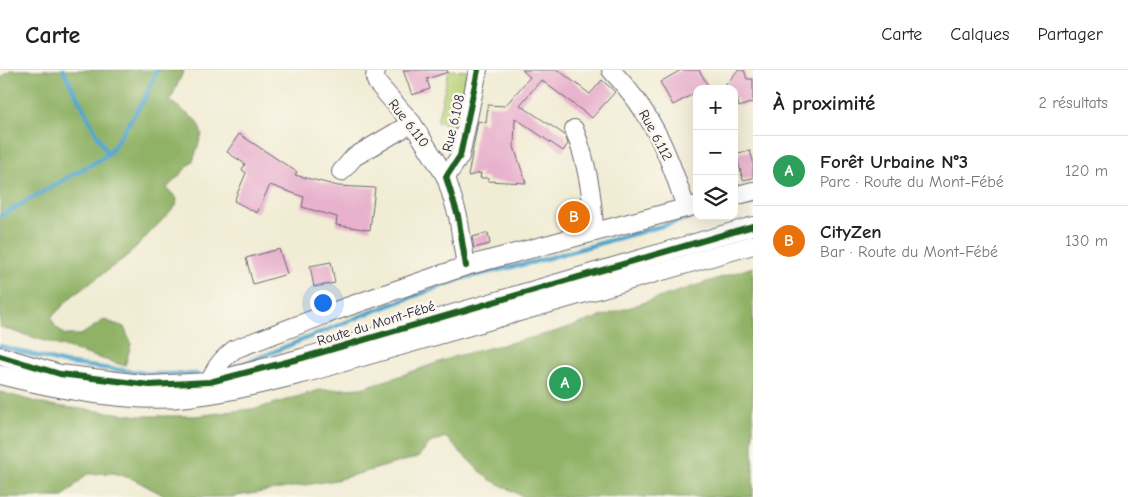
<!DOCTYPE html>
<html lang="fr">
<head>
<meta charset="utf-8">
<style>
  :root { --surface:#fff; --page:#f2f2f2; --text:#202124; --muted:#757577; --line:#e0e0e0; --accent:#7c3aed }
  body { margin:0; font-family:"Comic Neue",sans-serif; background:var(--page); color:var(--text) }
  .controls { position:absolute; right:15px; top:15px; display:grid; overflow:hidden; border-radius:10px; box-shadow:0 5px 20px #0002 }
  .controls button { width:45px; height:45px; display:grid; place-items:center; padding:0; border:0; border-bottom:1px solid var(--line); background:var(--surface); color:var(--text); font:25px sans-serif }
  .you { position:absolute; left:322px; top:232px; width:18px; height:18px; margin:-12px; border:4px solid #fff; border-radius:50%; background:#1a73e8; box-shadow:0 0 0 8px #1a73e833 }
  .badge { display:grid; place-items:center; width:32px; height:32px; border-radius:50%; background:var(--accent); color:#fff; font-size:16px; font-weight:700 }
  .pin { position:absolute; translate:-50% -50%; border:2px solid #fff; box-shadow:0 1px 5px #0006 }
  .list { margin:0; padding:0; list-style:none }
  h2 { display:flex; justify-content:space-between; align-items:center; height:65px; margin:0; padding:0 20px; font-size:21px }
  h2 small { font-size:16px; font-weight:400; color:var(--muted) }
  .list li { display:grid; grid-template-columns:32px 1fr auto; gap:15px; align-items:center; box-sizing:border-box; height:70px; padding:0 20px; border-top:1px solid var(--line) }
  .list b { display:block; font-size:19px; white-space:nowrap }
  .list p { margin:0; font-size:16px; white-space:nowrap; color:var(--muted) }
  .list em { font-size:16px; font-style:normal; color:var(--muted) }
  .icon { flex:none; width:28px; height:28px; fill:none; stroke:currentColor; stroke-width:2; stroke-linecap:round; stroke-linejoin:round }
  .map { position:relative; flex:none; width:753px; height:427px; overflow:hidden }
  header { display:flex; align-items:center; gap:30px; box-sizing:border-box; height:70px; padding:0 25px; background:var(--surface); border-bottom:1px solid var(--line) }
  header strong { font-size:24px }
  nav { display:flex; gap:28px; margin-inline-start:auto; font-size:18px }
  main { display:flex }
  aside { flex:1; background:var(--surface) }
  .map>svg:first-child { display:block }
</style>
</head>
<body>
<header>
<strong>Carte</strong>
<nav><a>Carte</a><a>Calques</a><a>Partager</a></nav>
</header>
<main>
<div class="map">
<svg width="753" height="427" viewBox="0 0 753 427">
  <rect width="100%" height="100%" fill="#fbf7ec"/>
  <filter id="ink" filterUnits="userSpaceOnUse"><feTurbulence type="fractalNoise" baseFrequency=".02" numOctaves="2"/><feDisplacementMap in="SourceGraphic" scale="10" xChannelSelector="R" yChannelSelector="G"/><feConvolveMatrix kernelMatrix="1 2 1 2 8 2 1 2 1" color-interpolation-filters="sRGB"/></filter>
  <filter id="wash" filterUnits="userSpaceOnUse"><feTurbulence type="fractalNoise" baseFrequency=".0096" numOctaves="4" result="noise"/><feDisplacementMap in="SourceGraphic" scale="20" xChannelSelector="R" yChannelSelector="G"/><feGaussianBlur stdDeviation="1.12" result="paint"/><feColorMatrix in="noise" values="0 0 0 0 0 0 0 0 0 0 0 0 0 0 0 0 0 1.4 0 .05"/><feComposite in="paint" operator="in"/></filter>
  <g filter="url(#wash)">
    <rect width="100%" height="100%" fill="#f1ecd4"/>
    <path fill="#b6d075" stroke="#6c7958" d="M449 0 467 1 456 55 437 52Z"/>
    <g fill="#90b266" stroke="#596a50">
      <path d="M10 0H184L170 31 197 51 202 64 193 91 167 118 177 129 176 136 127 186 71 227 51 248 55 256 65 265H81L104 250 124 257 131 274 125 296 0 257V9Z"/>
      <path d="M753 197V427H524L487 408 445 367 430 373 418 387 336 410 231 427H167L133 409 113 403 87 404 63 427H0V322L47 335 141 346H196L259 338 320 320 361 318 394 308 456 286 551 263Z"/>
    </g>
    <g fill="none" stroke-linecap="round" stroke-linejoin="round">
      <g stroke="#51a5cd" stroke-width="4.5">
        <path d="M63 0 108 85"/>
        <path d="M734 137 753 133"/>
        <path d="M0 146 108 85 144 30 157 0"/>
        <path d="M0 276 64 293 151 304H197"/>
        <path d="M236 297 366 244 464 208 534 192 697 146"/>
      </g>
    </g>
    <g id="blocks">
      <g fill="#e8b1cd">
        <path d="M403 0H447L448 2 427 9 430 19 412 25Z"/>
        <path d="M522 0H558L590 24 602 10 615 22 592 48 541 10 520 35 565 65 568 74 563 81 515 48 514 77 526 113 488 111V108H480L481 103 468 106 478 51 486 53 488 35 505 36 530 7Z"/>
        <path d="M681 0H699L710 19H697V22L673 35 660 12Z"/>
        <path d="M738 0H744L747 9H753V32L739 37 737 27 734 28V19H722Z"/>
        <path d="M239 64 297 102 295 105 338 116 375 118 370 160 336 155 337 147 302 137 304 127 270 115 257 143 234 131 246 103 242 100 245 94 227 82Z"/>
        <path d="M750 81 753 90V108L743 110 736 83Z"/>
        <path d="M488 163 490 174 474 178 472 167Z"/>
        <path d="M279 179 287 204 253 214 246 188Z"/>
        <path d="M331 192 335 213 314 217 310 196Z"/>
      </g>
    </g>
  </g>
  <g filter="url(#ink)">
    <use href="#blocks" fill-opacity="0" stroke="#6a6971" stroke-width="1"/>
    <g fill="none" stroke-linecap="round" stroke-linejoin="round">
      <g stroke="#6a6971" stroke-width="20">
        <g id="minor">
          <path d="M376 0 375 8 377 13 412 53 446 107"/>
          <path d="M611 0C653 44 668 82 686 138"/>
          <path d="M574 59C587 92 593 127 594 162"/>
          <path d="M341 102 354 87 412 53"/>
          <path d="M734 126 753 121"/>
          <path d="M466 196 458 146 446 107 460 86 478 0"/>
          <path d="M0 286 60 304 150 315 210 312 302 288 753 156"/>
          <path d="M0 305C56 319 132 334 189 327 229 323 267 312 306 303L753 175"/>
          <path d="M210 312C215 297 222 289 235 279L335 241 466 196 697 135"/>
        </g>
      </g>
      <use href="#minor" stroke="#fff" stroke-width="18"/>
      <g stroke="#fbf7ec" stroke-width="9">
        <g id="cycleway">
          <path d="M466 196 458 146 446 107 460 86 478 0"/>
          <path d="M0 286 60 304 150 315 210 312 302 288 753 156"/>
        </g>
      </g>
      <use href="#cycleway" stroke="#1b5e20" stroke-width="6"/>
    </g>
  </g>
  <g text-anchor="middle" stroke-width="5" stroke-linejoin="round" paint-order="stroke">
    <g font-size="14" fill="#22223b" stroke="#fbf7ec">
      <text transform="translate(409 53) rotate(52)" y="5">Rue 6.110</text>
      <text transform="translate(453 53) rotate(-77)" y="5">Rue 6.108</text>
      <text transform="translate(656 65) rotate(62)" y="5">Rue 6.112</text>
      <text transform="translate(376 253) rotate(-17)" y="5">Route du Mont-Fébé</text>
    </g>
  </g>
</svg>
<div class="controls">
<button>+</button>
<button>−</button>
<button><svg class="icon" aria-label="layers" viewBox="0 0 24 24"><path d="M12 4l9 5-9 5-9-5zM3 14l9 5 9-5"/></svg></button>
</div>
<div class="you"></div>
<div class="pin badge" style="left:565px;top:313px;background:#2e9e5b">A</div>
<div class="pin badge" style="left:574px;top:147px;background:#e8710a">B</div>
</div>
<aside>
<h2>À proximité<small>2 résultats</small></h2>
<ul class="list">
<li><span class="badge" style="background:#2e9e5b">A</span><div><b>Forêt Urbaine N°3</b><p>Parc · Route du Mont-Fébé</p></div><em>120 m</em></li>
<li><span class="badge" style="background:#e8710a">B</span><div><b>CityZen</b><p>Bar · Route du Mont-Fébé</p></div><em>130 m</em></li>
</ul>
</aside>
</main>
</body>
</html>
